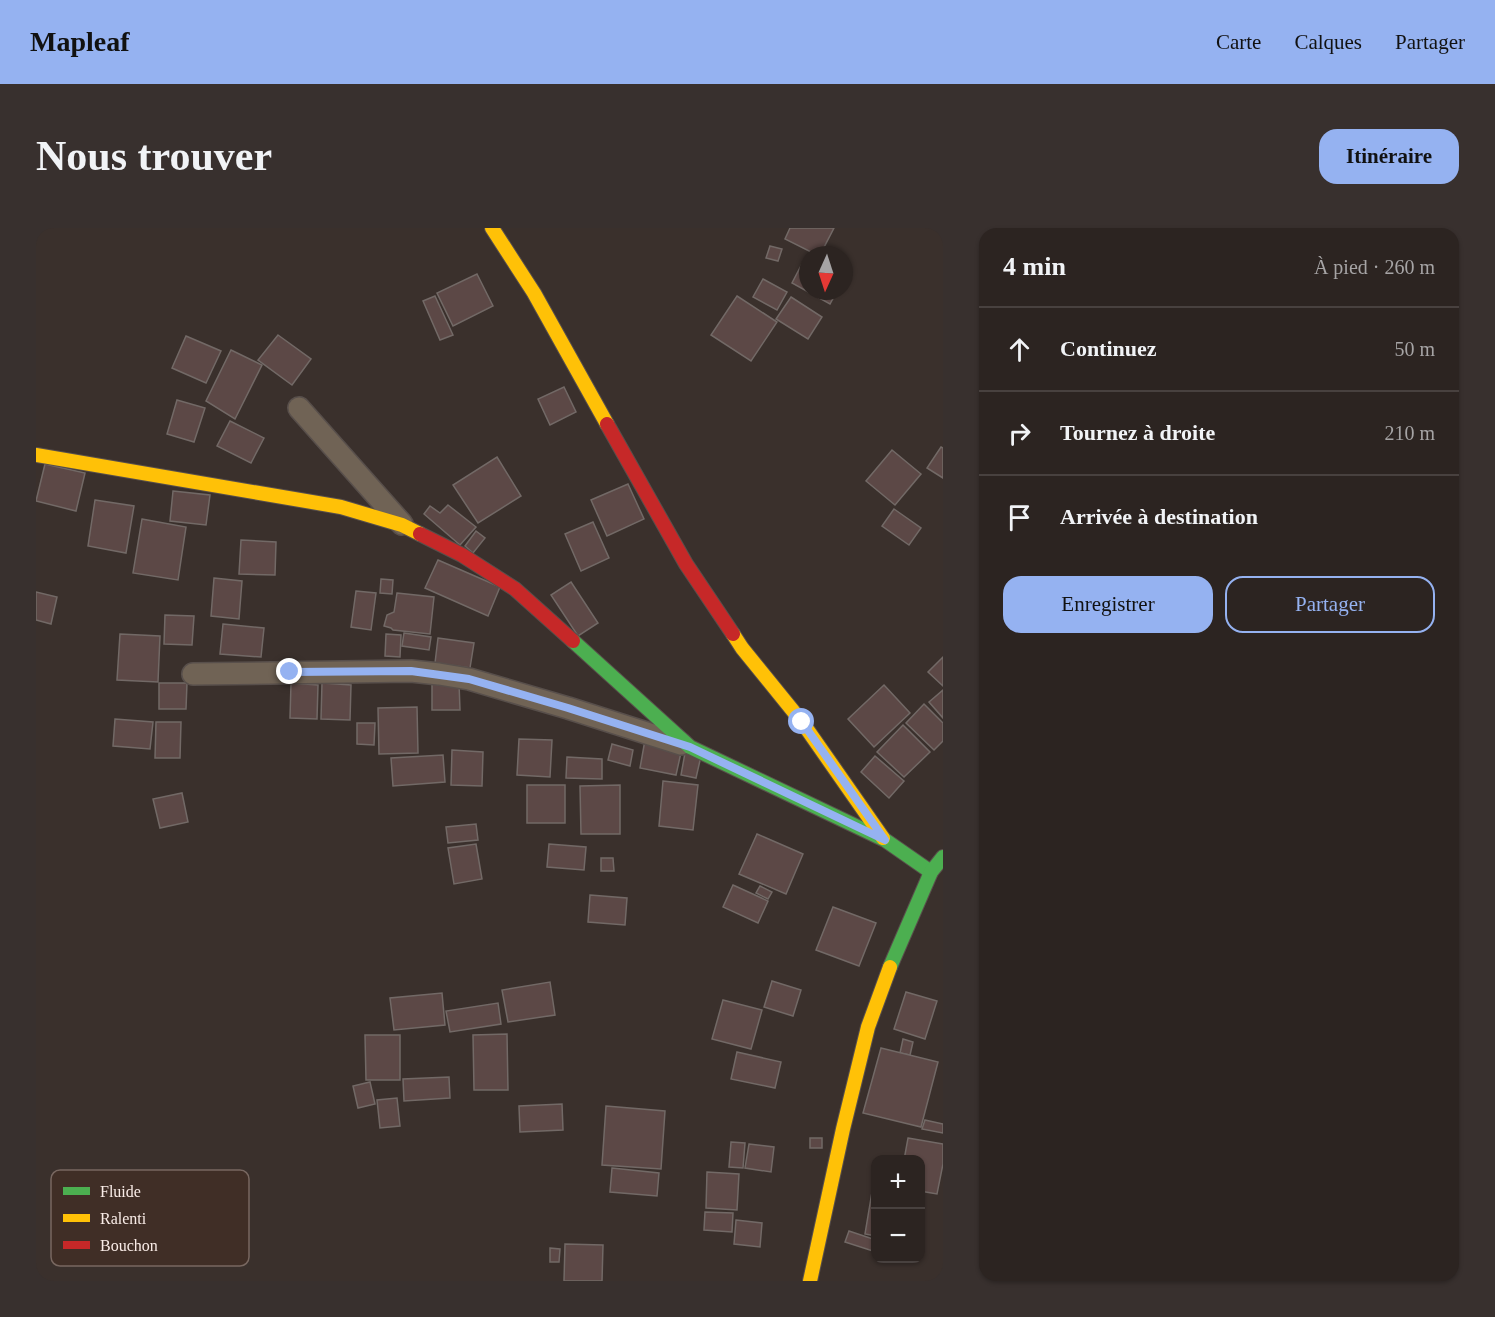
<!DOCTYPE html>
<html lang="fr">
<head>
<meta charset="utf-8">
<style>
  :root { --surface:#2c2421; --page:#38302e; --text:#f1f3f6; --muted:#a6a4a5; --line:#48413f; --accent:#95b2f1 }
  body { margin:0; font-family:"Times New Roman",serif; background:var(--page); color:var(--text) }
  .controls { position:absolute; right:18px; bottom:18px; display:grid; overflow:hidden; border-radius:12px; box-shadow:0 2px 4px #0004 }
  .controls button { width:54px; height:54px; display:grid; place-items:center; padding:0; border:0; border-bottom:2px solid var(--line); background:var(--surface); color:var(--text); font:30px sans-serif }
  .compass { position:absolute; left:763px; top:18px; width:54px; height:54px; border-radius:50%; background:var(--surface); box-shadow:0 2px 4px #0004; rotate:183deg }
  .stop { position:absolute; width:18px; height:18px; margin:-14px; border:4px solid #95b2f1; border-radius:50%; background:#fff }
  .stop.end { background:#95b2f1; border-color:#fff; box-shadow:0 2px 6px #0008 }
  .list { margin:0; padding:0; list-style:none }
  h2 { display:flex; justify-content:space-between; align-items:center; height:78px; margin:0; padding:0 24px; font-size:26px }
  h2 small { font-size:20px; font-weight:400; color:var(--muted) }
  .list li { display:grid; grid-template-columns:39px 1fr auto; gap:18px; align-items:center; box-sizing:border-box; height:84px; padding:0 24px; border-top:2px solid var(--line) }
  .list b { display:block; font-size:22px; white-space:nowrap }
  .list em { font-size:20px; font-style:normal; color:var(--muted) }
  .actions { display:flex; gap:12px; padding:18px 24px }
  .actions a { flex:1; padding:14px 0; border:2px solid var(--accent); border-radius:18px; text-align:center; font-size:21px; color:var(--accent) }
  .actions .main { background:var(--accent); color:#111 }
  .icon { flex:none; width:33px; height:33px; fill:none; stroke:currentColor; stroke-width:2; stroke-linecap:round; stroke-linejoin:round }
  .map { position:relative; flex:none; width:907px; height:1053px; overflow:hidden; border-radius:18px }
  header { display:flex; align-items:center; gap:36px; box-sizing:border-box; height:84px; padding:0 30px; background:var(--accent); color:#111 }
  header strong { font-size:28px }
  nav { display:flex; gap:33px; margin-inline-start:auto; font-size:21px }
  .intro { display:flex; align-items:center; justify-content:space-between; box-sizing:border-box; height:144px; padding:0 36px }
  h1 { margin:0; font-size:42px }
  .button { padding:15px 27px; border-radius:18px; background:var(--accent); color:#111; font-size:21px; font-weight:700 }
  main { display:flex; gap:36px; padding:0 36px }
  aside { flex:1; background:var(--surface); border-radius:18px; box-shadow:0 2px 4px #0004 }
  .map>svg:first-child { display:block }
</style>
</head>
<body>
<header>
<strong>Mapleaf</strong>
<nav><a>Carte</a><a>Calques</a><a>Partager</a></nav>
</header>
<div class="intro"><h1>Nous trouver</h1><a class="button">Itinéraire</a></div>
<main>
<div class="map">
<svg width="907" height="1053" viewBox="0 0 907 1053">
  <rect width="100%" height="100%" fill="#3a302c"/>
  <g fill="#5c4846" stroke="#726966" stroke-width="1.5">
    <path d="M754 0H798L784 27H781L749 11Z"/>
    <path d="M734 18 746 21 742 33 730 30Z"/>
    <path d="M768 32 772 34V63H801L794 76 756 55Z"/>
    <path d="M441 46 457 78 417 98 401 65Z"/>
    <path d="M727 51 751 64 741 82 717 69Z"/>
    <path d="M399 68 417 107 404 112 387 73Z"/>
    <path d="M701 68 741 94 715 133 675 107Z"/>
    <path d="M755 69 786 89 772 111 740 91Z"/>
    <path d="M242 107 275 131 256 157 222 132Z"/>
    <path d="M150 108 185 123 170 155 136 140Z"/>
    <path d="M195 122 226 137 199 191 170 173Z"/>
    <path d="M528 159 540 184 514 197 502 171Z"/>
    <path d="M141 172 169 180 158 214 131 206Z"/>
    <path d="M194 193 228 210 215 235 181 218Z"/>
    <path d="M905 219 907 220V250L891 240Z"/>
    <path d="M856 222 885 246 859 277 830 253Z"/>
    <path d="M461 229 485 268 442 295 417 257Z"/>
    <path d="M9 236 49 245 40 283 0 273Z"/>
    <path d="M592 256 608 291 571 308 555 272Z"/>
    <path d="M137 263 174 267 170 297 134 293Z"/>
    <path d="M59 272 98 278 90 325 52 318Z"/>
    <path d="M412 277 440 299 424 317 388 286 394 278 404 285Z"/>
    <path d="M858 281 885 300 873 317 846 298Z"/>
    <path d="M106 291 150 299 142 352 97 345Z"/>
    <path d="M557 294 573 330 545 343 529 306Z"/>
    <path d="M440 303 449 310 437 325 429 318Z"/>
    <path d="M205 312 240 314 239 347 203 346Z"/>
    <path d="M402 332 464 359 452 388 389 360Z"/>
    <path d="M178 350 206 353 203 391 175 388Z"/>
    <path d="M345 351 357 352 356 366 344 365Z"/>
    <path d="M535 354 562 395 542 408 515 367Z"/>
    <path d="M320 363 340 365 335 402 315 399Z"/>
    <path d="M0 364 21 369 15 396 0 392Z"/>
    <path d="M361 365 398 369 394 406 357 402 355 400 348 398 351 387 358 384Z"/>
    <path d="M129 387 158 388 156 417 128 416Z"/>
    <path d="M187 396 228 400 225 429 184 426Z"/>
    <path d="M368 405 395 409 393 422 366 418Z"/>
    <path d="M84 406 124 408 122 454 81 452Z"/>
    <path d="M350 406 365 407 364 429 349 428Z"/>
    <path d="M402 410 438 415 434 440 399 435Z"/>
    <path d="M907 429V458L892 444Z"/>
    <path d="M123 455H151L150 481H123Z"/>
    <path d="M255 455 282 457 281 491 254 490Z"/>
    <path d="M286 455 315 457 314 492 285 491Z"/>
    <path d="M396 455H423L424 482H396Z"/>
    <path d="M848 457 874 485 838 519 812 491Z"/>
    <path d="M907 462V490L893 474Z"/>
    <path d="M888 476 907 495V513L898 522 870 495Z"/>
    <path d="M381 479 382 525 343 526 342 480Z"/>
    <path d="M79 491 117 494 114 521 77 518Z"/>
    <path d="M120 494H145L144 530H119Z"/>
    <path d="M321 495H339L338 517 321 516Z"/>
    <path d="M867 497 894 524 868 549 841 524Z"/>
    <path d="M483 511 516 512 514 549 481 547Z"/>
    <path d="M609 512 646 520 640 547 604 540Z"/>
    <path d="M576 516 597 522 594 538 572 532Z"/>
    <path d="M416 522 447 524 446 558 415 557Z"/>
    <path d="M649 525 665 528 660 550 645 547Z"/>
    <path d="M407 527 409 554 357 558 355 530Z"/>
    <path d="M839 528 868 553 853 570 825 544Z"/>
    <path d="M531 529 566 531V551L530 550Z"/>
    <path d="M627 553 662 557 657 602 623 598Z"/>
    <rect x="491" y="557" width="38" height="38"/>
    <path d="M584 557V606H545L544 558Z"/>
    <path d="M146 565 152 594 124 600 117 571Z"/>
    <path d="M440 596 442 612 412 615 410 599Z"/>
    <path d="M721 606 767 626 750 666 703 646Z"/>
    <path d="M440 616 446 651 418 656 412 620Z"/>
    <path d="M513 616 550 619 548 642 511 639Z"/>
    <path d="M565 630H577L578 643H565Z"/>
    <path d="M697 657 732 673 722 695 687 679Z"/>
    <path d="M724 658 736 664 732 671 720 665Z"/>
    <path d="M554 667 591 670 589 697 552 694Z"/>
    <path d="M797 679 840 695 823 738 780 722Z"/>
    <path d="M736 753 765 762 757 788 728 779Z"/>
    <path d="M514 754 519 787 472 794 466 762Z"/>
    <path d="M870 764 901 773 889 811 858 801Z"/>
    <path d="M406 765 409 797 358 802 354 770Z"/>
    <path d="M687 772 726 782 715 821 676 811Z"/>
    <path d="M462 775 465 796 414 804 410 783Z"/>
    <path d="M471 806 472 862H438L437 807Z"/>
    <path d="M329 807H364V852H330Z"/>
    <path d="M867 811 877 814 874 827 864 825Z"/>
    <path d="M845 820 902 834 885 899 827 885Z"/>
    <path d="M701 824 745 834 739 860 695 851Z"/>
    <path d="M413 849 414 870 368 873 367 851Z"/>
    <path d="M334 854 339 876 322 880 317 858Z"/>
    <path d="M361 870 364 898 344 900 341 872Z"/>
    <path d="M526 876 527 902 484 904 483 878Z"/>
    <path d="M570 878 629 883 625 941 566 937Z"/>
    <path d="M889 892 907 896V905L886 901Z"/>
    <rect x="774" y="910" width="12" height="10"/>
    <path d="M872 910 907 916V936L901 966 884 963V932H868Z"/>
    <path d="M695 914 709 915 707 940 693 939Z"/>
    <path d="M713 916 738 919 735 944 709 940Z"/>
    <path d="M576 940 623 945 621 968 574 964Z"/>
    <path d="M671 944 703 946 701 982 670 980Z"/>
    <path d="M836 964H840V1008L829 1006Z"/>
    <path d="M669 984 697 985 696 1004 668 1002Z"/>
    <path d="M700 992 726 995 724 1019 698 1016Z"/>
    <path d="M813 1003 840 1012V1024L809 1014Z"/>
    <path d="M529 1016 567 1017 566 1053H528Z"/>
    <path d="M514 1020 524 1021 523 1034H514Z"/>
  </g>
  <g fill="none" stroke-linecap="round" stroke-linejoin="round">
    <g stroke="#584f4b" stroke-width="24">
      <g id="street">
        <path d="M263 180 366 296"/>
        <path d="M157 446 375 443 403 446 433 451 532 480 645 516"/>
      </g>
    </g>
    <g stroke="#584f4b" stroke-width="16">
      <g id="fast">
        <path d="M537 413 654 519 849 612 895 644"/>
        <path d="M854 739 895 644 907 629"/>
      </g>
    </g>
    <g stroke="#584f4b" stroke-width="16">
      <g id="slow">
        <path d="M456 0 498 65 571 196"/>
        <path d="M0 227 305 279 366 297 384 306"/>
        <path d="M697 406 706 420 766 494 847 610"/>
        <path d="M774 1053 807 901 832 799 854 739"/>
      </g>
    </g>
    <g stroke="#584f4b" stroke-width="16">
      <g id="jam">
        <path d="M571 196 650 336 697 406"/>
        <path d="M384 306 426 327 479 361 537 413"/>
      </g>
    </g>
    <use href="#street" stroke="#706355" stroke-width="21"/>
    <use href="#fast" stroke="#4caf50" stroke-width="14"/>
    <use href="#slow" stroke="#ffc107" stroke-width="14"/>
    <use href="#jam" stroke="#c62828" stroke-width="14"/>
  </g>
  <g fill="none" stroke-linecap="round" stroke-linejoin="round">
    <path stroke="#95b2f1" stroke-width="8" d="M254 444 375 443 433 451 532 480 654 519 849 612 766 494"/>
  </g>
  <rect x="15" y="942" width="198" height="96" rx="9" fill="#402e26" stroke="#786760" stroke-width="1.5"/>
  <rect x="27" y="959" width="27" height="8" fill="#4caf50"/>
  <rect x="27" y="986" width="27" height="8" fill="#ffc107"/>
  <rect x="27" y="1013" width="27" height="8" fill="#c62828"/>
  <g font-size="16" fill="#f9ece7">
    <text x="64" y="969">Fluide</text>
    <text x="64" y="996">Ralenti</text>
    <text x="64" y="1023">Bouchon</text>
  </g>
</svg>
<div class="controls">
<button>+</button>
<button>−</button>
</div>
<svg class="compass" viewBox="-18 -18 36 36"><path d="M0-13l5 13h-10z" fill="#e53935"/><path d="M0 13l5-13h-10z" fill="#a6a4a5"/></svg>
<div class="stop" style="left:766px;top:494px"></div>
<div class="stop end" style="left:254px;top:444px"></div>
</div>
<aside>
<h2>4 min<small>À pied · 260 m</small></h2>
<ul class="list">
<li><svg class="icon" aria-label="ahead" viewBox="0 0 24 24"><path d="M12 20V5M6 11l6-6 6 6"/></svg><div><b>Continuez</b></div><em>50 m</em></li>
<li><svg class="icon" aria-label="right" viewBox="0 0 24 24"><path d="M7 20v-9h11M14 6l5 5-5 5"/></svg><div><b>Tournez à droite</b></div><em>210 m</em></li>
<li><svg class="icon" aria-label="arrive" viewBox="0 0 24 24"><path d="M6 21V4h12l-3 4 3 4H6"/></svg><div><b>Arrivée à destination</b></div></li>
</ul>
<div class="actions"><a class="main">Enregistrer</a><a>Partager</a></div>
</aside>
</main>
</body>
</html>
